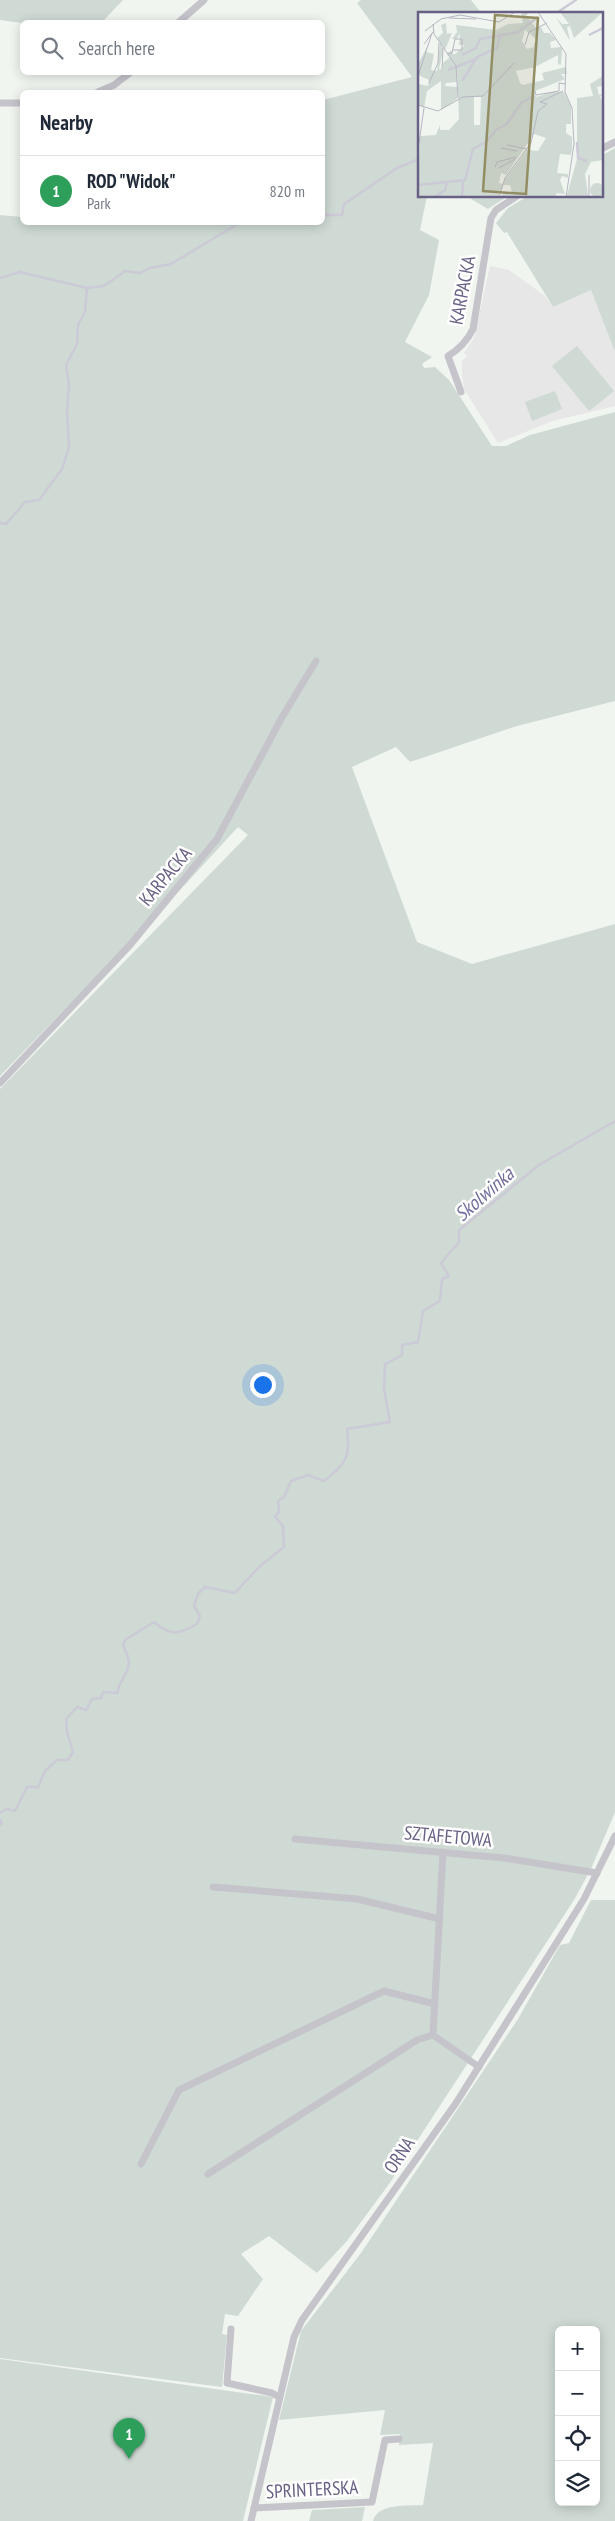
<!DOCTYPE html>
<html lang="en">
<head>
<meta charset="utf-8">
<style>
  :root { --surface:#fff; --page:#f6f6f7; --text:#1f2937; --muted:#747a83; --line:#e0e1e3; --accent:#1a73e8 }
  body { margin:0; font-family:"PT Sans Narrow",sans-serif; background:var(--page); color:var(--text) }
  .controls { position:absolute; right:15px; bottom:15px; display:grid; overflow:hidden; border-radius:8px; box-shadow:0 2px 12px #0003 }
  .controls button { width:45px; height:45px; display:grid; place-items:center; padding:0; border:0; border-bottom:1px solid var(--line); background:var(--surface); color:var(--text); font:25px sans-serif }
  .you { position:absolute; left:262px; top:1384px; width:18px; height:18px; margin:-12px; border:4px solid #fff; border-radius:50%; background:#1a73e8; box-shadow:0 0 0 8px #1a73e833 }
  .badge { display:grid; place-items:center; width:32px; height:32px; border-radius:50%; background:var(--accent); color:#fff; font-size:16px; font-weight:700 }
  .pin { position:absolute; translate:-50% -41px; filter:drop-shadow(0 1px 2px #0008) }
  .pin::after { content:''; position:absolute; top:26px; width:18px; height:15px; background:inherit; clip-path:polygon(0 0,100% 0,50% 100%) }
  .list { margin:0; padding:0; list-style:none }
  h2 { display:flex; justify-content:space-between; align-items:center; height:65px; margin:0; padding:0 20px; font-size:21px }
  h2 small { font-size:16px; font-weight:400; color:var(--muted) }
  .list li { display:grid; grid-template-columns:32px 1fr auto; gap:15px; align-items:center; box-sizing:border-box; height:70px; padding:0 20px; border-top:1px solid var(--line) }
  .list b { display:block; font-size:19px; white-space:nowrap }
  .list p { margin:0; font-size:16px; white-space:nowrap; color:var(--muted) }
  .list em { font-size:16px; font-style:normal; color:var(--muted) }
  .icon { flex:none; width:28px; height:28px; fill:none; stroke:currentColor; stroke-width:2; stroke-linecap:round; stroke-linejoin:round }
  .map { position:relative; flex:none; width:615px; height:2521px; overflow:hidden }
  .search { position:absolute; background:var(--surface); box-shadow:0 2px 12px #0003; left:20px; top:20px; width:305px; height:55px; display:flex; align-items:center; gap:12px; box-sizing:border-box; padding:0 18px; border-radius:8px; color:var(--muted); font-size:19px }
  .panel { position:absolute; background:var(--surface); box-shadow:0 2px 12px #0003; left:20px; top:90px; width:305px; height:135px; border-radius:8px }
  .map>svg:first-child { display:block }
</style>
</head>
<body>
<div class="map">
<svg width="615" height="2521" viewBox="0 0 615 2521">
  <rect width="100%" height="100%" fill="#f1f5f0"/>
  <path fill="#e6e7e6" d="M490 266 509 270 544 295 553 307 591 290 615 352V406L553 421 498 443 464 389 462 375V361L467 356 464 353 474 338Z"/>
  <g fill="#cfdad4" fill-rule="evenodd">
    <path d="M0 0H123L102 22 22 23 0 20Z"/>
    <path d="M361 0H471L482 14H419V196H427L420 230 439 240 429 295 405 342 432 357 422 364 424 368 435 367 449 380 492 446H506L530 435 615 412V701L517 726 410 762 396 747 352 767 417 942 472 964 615 924V1812L591 1869 574 1900 389 2184 347 2241 317 2273 269 2236 241 2254 263 2279 238 2316 225 2314 222 2334 227 2335 222 2387 0 2358V1089L248 835 238 827 181 889 0 1076V215L22 217V222H322L323 100 412 77 357 3Z"/>
    <path d="M615 148V352L591 290 553 307 507 232 504 233 496 223 508 208 528 196H601V156Z"/>
    <path d="M466 196H508L488 209Z"/>
    <path d="M577 346 614 391 589 411 552 366Z"/>
    <path d="M555 391 562 409 532 421 525 402Z"/>
    <path d="M591 1900H615V2521H373C377 2503 409 2506 423 2505L433 2443 399 2445 400 2434 380 2435 385 2410 279 2420 301 2331 361 2253 518 2019 560 1945 569 1943ZM559 2330H596V2502H559Z"/>
    <path d="M0 2359 273 2397 243 2521H0Z"/>
    <path d="M365 2507 362 2521H309L312 2510Z"/>
  </g>
  <g fill="none" stroke-linecap="round" stroke-linejoin="round">
    <g stroke="#cbcad6" stroke-width="2.5">
      <path d="M555 14 576 0"/>
      <path d="M322 215H342L344 204 397 168 419 159"/>
      <path d="M0 278 20 272 87 288 104 286 125 271 140 273 150 268 171 264 241 222"/>
      <path d="M0 523 6 524 25 502 39 500 62 469 69 447 67 412 69 384 66 365 77 344 78 325 85 312 87 288"/>
      <path d="M0 1813 7 1809 15 1811 27 1787H38L45 1771 57 1760H68L73 1752 67 1732 66 1719 77 1707 86 1710 92 1699 101 1698 103 1692 117 1693C122 1672 137 1670 123 1646L125 1640 154 1622C171 1636 178 1635 197 1624L200 1616 194 1606 198 1594 205 1587 235 1593 259 1567 284 1547 283 1526 275 1517 279 1512 278 1501 284 1497 291 1481 308 1475 324 1481C345 1465 351 1457 347 1429L390 1422 384 1389 385 1364 402 1355V1345L418 1342 423 1311 440 1301 442 1279 449 1276 441 1263 459 1242V1230L539 1165 615 1121"/>
      <path d="M0 1819 2 1823 0 1825"/>
    </g>
    <g stroke="#c6c4cb" stroke-width="7">
      <path d="M179 22 204 0"/>
      <path d="M98 92 114 85 131 72"/>
      <path d="M0 103H22"/>
      <path d="M601 149 615 142"/>
      <path d="M461 392 448 356C460 349 467 341 473 329L491 218 496 210 517 196"/>
      <path d="M0 1083 130 945 217 839 281 719 316 661"/>
      <path d="M295 1839 504 1858 597 1873"/>
      <path d="M443 1852 433 2035 479 2067"/>
      <path d="M213 1887 357 1899 440 1919"/>
      <path d="M141 2164 179 2090 384 1991 435 2004"/>
      <path d="M208 2174 417 2040 433 2035"/>
      <path d="M231 2329 227 2383 272 2393 279 2397"/>
      <path d="M254 2508 372 2502 385 2440 399 2439"/>
      <path d="M251 2521 294 2337 302 2320 456 2103 584 1899 615 1836"/>
    </g>
  </g>
  <g text-anchor="middle" stroke-width="5" stroke-linejoin="round" paint-order="stroke">
    <g font-size="19" fill="#696185" stroke="#fff">
      <text transform="translate(462 290) rotate(-79)" y="7">KARPACKA</text>
      <text transform="translate(165 876) rotate(-50)" y="7">KARPACKA</text>
      <text transform="translate(448 1836) rotate(5)" y="7">SZTAFETOWA</text>
      <text transform="translate(399 2155) rotate(-56)" y="7">ORNA</text>
      <text transform="translate(312 2489) rotate(-3)" y="7">SPRINTERSKA</text>
    </g>
    <g font-size="20" font-style="italic" fill="#726f9e" stroke="#fff">
      <text transform="translate(484 1194) rotate(-41)" y="7">Skolwinka</text>
    </g>
  </g>
  <g transform="translate(418 12)">
    <rect width="185" height="185" fill="#f1f5f0"/>
    <path d="M103 0H113L108 3 118 16 123 15 126 21H132L138 28 132 30 133 36 143 35 144 37 143 53 140 52V43L117 55 98 59 102 71 105 73 126 68 124 61 148 55 149 62H143L147 67 117 79 118 85 133 80H146L153 94V112H148V121L154 125V136L153 143 142 142 139 161 150 162V166L144 164 142 168 147 182 139 181 137 185H81L87 180H94L92 173H85L87 167 109 138 120 139 128 126 116 122 88 163 83 161 81 171 85 172 80 185H0L2 124 18 123 22 113V118H31L41 107 39 57 29 41 35 38 34 42H37L47 33H41L42 21 39 27H34L39 20 38 13 78 18 90 12 105 11ZM107 18 117 26 119 34 116 30V35L109 37 104 29ZM56 85H63L62 113H56ZM142 0H185L156 26 152 14 149 15 152 29 138 5 144 12H151ZM28 11 29 22 34 21 27 38 19 26 25 21 23 13ZM22 31 25 38 21 57H25V51L32 45 38 57 39 70 28 71 27 74 39 75V87L23 98V69L9 79 6 96 0 92V72L10 74 11 68 0 63V52L10 33 8 40 16 42 13 58 19 59ZM185 64V78L184 74 179 75 181 83 185 82 182 85 185 90V148L173 150 167 162 170 183H149L159 147V86L175 84 172 72ZM172 178a7 7 0 1 1 14 0a7 7 0 1 1-14 0Z" fill="#cfdad4" fill-rule="evenodd"/>
    <path fill="none" stroke="#cbcad6" stroke-width="2.5" d="M171 23 185 16M44 43 58 36 62 27 100 20 120 5M30 58 58 47M44 69 59 45 79 36 82 24M159 130 160 146 169 149M0 173 47 168 55 137 68 130 78 118 89 112 103 91 116 84M17 185 27 178 29 170M44 185 45 170"/>
    <path fill="none" stroke="#b7b6c2" stroke-width="1" d="M120 0 148 42 147 80 154 96 156 132 148 185M31 6 58 7M15 12 16 22 38 54 40 86M7 19 23 7 42 3 81 10 97 0M6 32 15 20M107 33 111 20 129 11M29 42 34 41 37 27H44V38H35M24 57 25 36M0 64 14 21M11 71 20 51 21 31M117 79 118 83 141 79M141 79V71L148 72M0 93 20 99 45 85 65 84 96 51M89 133 109 137M83 136 99 139M0 138 6 96M77 155 79 150 98 145M81 156 97 147M148 184H171V163M81 185 87 166 113 131 120 99 129 92 122 90 145 79"/>
    <path fill="#928d62" fill-opacity="0.15" stroke="#928d62" stroke-width="2.5" d="M77 3 120 6 108 182 65 179Z"/>
    <rect width="185" height="185" fill="none" stroke="#696185" stroke-width="2.5"/>
  </g>
</svg>
<div class="controls">
<button>+</button>
<button>−</button>
<button><svg class="icon" aria-label="locate" viewBox="0 0 24 24"><circle cx="12" cy="12" r="6"/><path d="M12 2v4M12 18v4M2 12h4M18 12h4"/></svg></button>
<button><svg class="icon" aria-label="layers" viewBox="0 0 24 24"><path d="M12 4l9 5-9 5-9-5zM3 14l9 5 9-5"/></svg></button>
</div>
<div class="you"></div>
<div class="pin badge" style="left:129px;top:2459px;background:#2e9e5b">1</div>
<div class="search"><svg class="icon" aria-label="search" viewBox="0 0 24 24"><circle cx="10" cy="10" r="6"/><path d="M15 15l6 6"/></svg>Search here</div>
<section class="panel">
<h2>Nearby<small></small></h2>
<ul class="list">
<li><span class="badge" style="background:#2e9e5b">1</span><div><b>ROD &quot;Widok&quot;</b><p>Park</p></div><em>820 m</em></li>
</ul>
</section>
</div>
</body>
</html>
